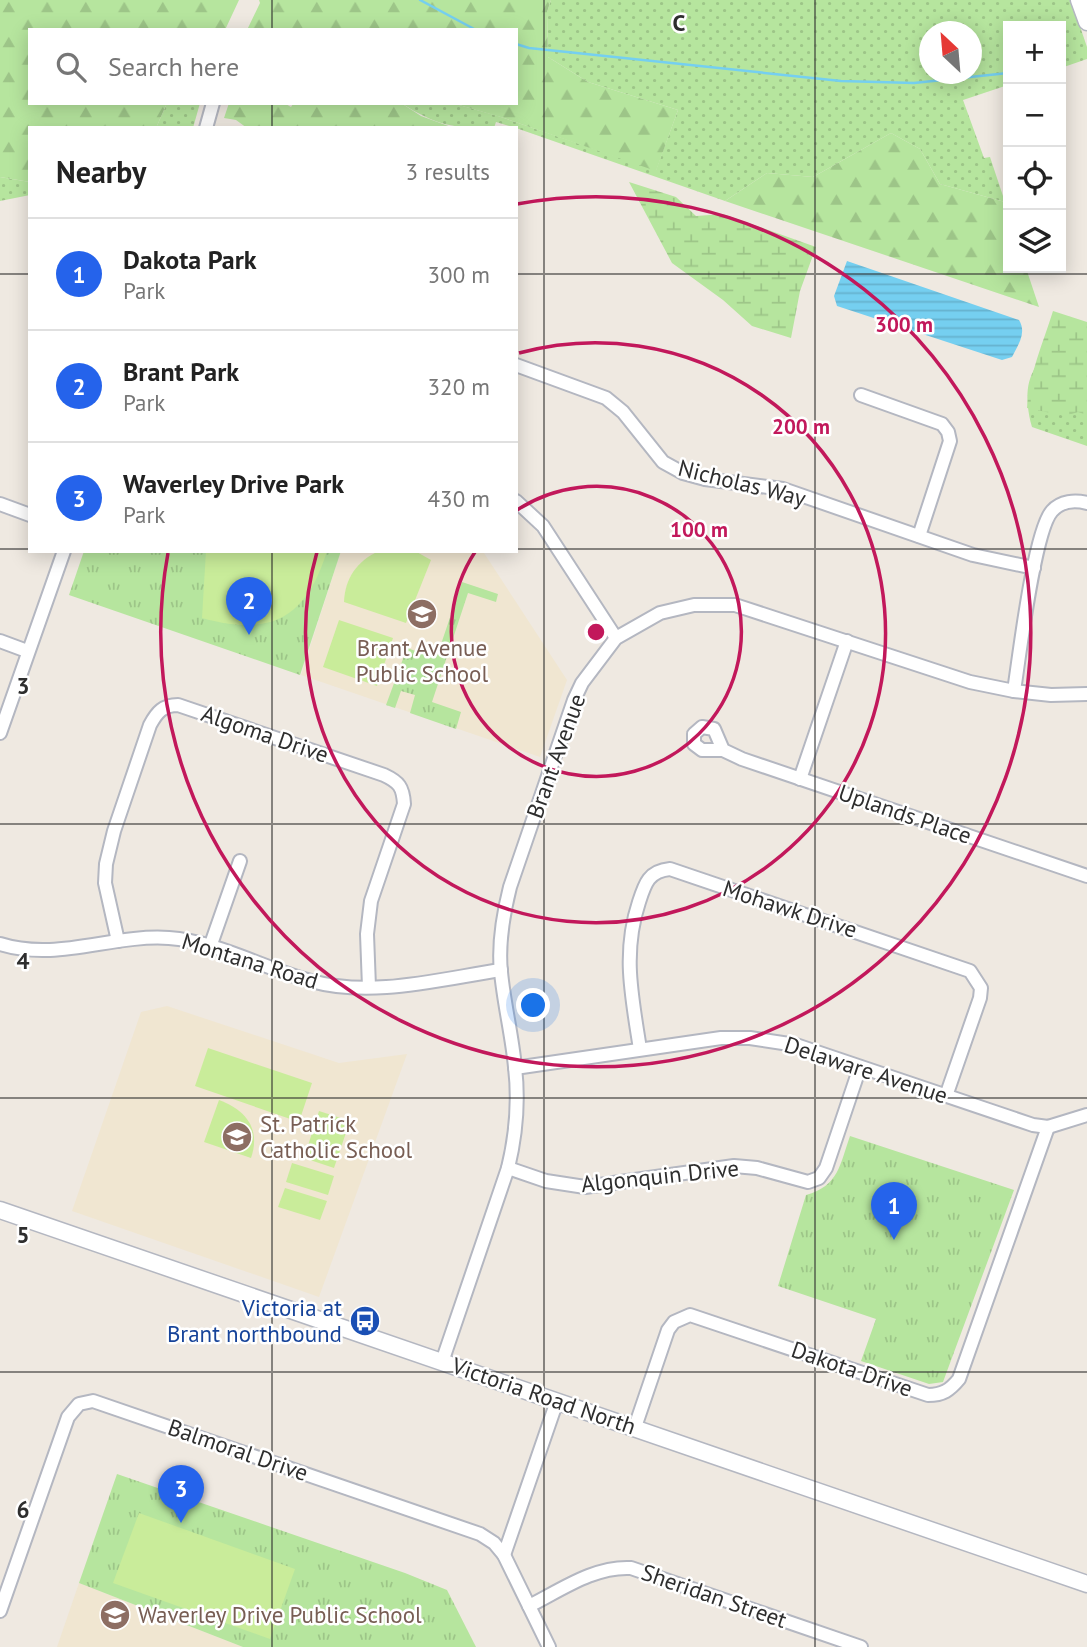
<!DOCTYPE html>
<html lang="en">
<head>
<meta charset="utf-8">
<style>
  :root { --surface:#fff; --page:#f2f2f2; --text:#222; --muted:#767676; --line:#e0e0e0; --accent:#2563eb }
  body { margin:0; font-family:"PT Sans",sans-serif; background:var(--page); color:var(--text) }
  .controls { position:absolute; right:21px; top:21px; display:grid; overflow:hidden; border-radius:0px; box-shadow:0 4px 18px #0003 }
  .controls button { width:63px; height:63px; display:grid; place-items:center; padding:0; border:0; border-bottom:2px solid var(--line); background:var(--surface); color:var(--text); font:35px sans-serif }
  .compass { position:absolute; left:919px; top:21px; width:63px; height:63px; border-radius:50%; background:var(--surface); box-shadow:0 4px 18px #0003; rotate:334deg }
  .you { position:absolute; left:534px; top:1006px; width:24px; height:24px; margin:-18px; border:5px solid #fff; border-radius:50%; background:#1a73e8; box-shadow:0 0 0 10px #1a73e833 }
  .badge { display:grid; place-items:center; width:46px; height:46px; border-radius:50%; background:var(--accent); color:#fff; font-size:23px; font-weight:700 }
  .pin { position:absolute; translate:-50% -58px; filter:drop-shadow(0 2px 4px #0008) }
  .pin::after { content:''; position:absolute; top:37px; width:24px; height:21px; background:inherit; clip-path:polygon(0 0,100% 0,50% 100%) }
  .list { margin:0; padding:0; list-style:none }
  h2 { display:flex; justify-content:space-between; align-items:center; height:91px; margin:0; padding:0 28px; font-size:30px }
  h2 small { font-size:23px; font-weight:400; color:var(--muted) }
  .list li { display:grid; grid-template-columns:46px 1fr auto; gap:21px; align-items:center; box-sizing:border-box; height:112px; padding:0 28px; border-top:2px solid var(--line) }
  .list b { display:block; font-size:26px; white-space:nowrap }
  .list p { margin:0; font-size:23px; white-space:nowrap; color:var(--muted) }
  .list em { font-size:23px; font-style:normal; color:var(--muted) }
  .icon { flex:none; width:38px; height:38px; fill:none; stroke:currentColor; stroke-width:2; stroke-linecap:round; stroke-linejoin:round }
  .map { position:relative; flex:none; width:1087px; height:1647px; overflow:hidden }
  .search { position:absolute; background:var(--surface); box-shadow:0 4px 18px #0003; left:28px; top:28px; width:490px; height:77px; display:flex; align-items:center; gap:18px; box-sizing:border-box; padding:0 24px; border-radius:0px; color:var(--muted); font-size:26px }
  .panel { position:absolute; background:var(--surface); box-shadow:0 4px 18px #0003; left:28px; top:126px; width:490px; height:427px; border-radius:0px }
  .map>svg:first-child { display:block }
</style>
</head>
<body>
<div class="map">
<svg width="1087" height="1647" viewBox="0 0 1087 1647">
  <defs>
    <pattern id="grass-dots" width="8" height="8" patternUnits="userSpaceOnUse" patternTransform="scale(1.75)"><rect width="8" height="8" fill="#b6e59e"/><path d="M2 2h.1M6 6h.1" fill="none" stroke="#9dc588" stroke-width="1.8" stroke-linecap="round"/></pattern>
    <pattern id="forest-firs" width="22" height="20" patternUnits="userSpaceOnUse" patternTransform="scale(1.75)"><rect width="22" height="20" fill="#b6e59e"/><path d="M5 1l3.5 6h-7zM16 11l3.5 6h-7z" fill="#9dc588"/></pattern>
    <pattern id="wetland-marsh" width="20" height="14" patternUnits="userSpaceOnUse" patternTransform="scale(1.75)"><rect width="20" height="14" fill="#b6e59e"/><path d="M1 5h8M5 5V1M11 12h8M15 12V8" fill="none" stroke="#9dc588"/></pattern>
    <pattern id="park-tufts" width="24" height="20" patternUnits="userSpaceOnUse" patternTransform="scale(1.75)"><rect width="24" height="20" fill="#b6e59e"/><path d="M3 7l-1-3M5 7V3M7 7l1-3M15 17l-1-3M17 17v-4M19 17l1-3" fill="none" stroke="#9dc588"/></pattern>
    <pattern id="water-rules" width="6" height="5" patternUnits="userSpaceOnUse" patternTransform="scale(1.75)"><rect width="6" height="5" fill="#75cff0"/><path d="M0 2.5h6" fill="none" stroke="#66b2ce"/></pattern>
  </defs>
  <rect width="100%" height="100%" fill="#efe9e1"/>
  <g fill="#f0e6d1">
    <path d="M341 551H478L484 553 567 680 540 757 301 675Z"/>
    <path d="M167 1006 339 1063 407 1054 319 1297 72 1211 141 1012Z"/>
    <path d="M79 1583 243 1647H57Z"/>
  </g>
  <g fill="url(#grass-dots)" fill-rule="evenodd">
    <path d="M551 0H1071L1087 47V59L1061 68V26H1008V85L963 100 984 158 990 157 1005 202 940 184 920 149 891 133 813 177 767 173 725 201 516 128 496 122 494 128C453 128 437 126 401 103H452L498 116 656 170 678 110 588 82 548 57 547 12ZM930 32H972V74H930Z"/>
    <path d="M167 103H200L193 128H156Z"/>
    <path d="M0 177 30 182V195L0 201Z"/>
    <path d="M1087 322V446L1032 427C1016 366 1045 355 1087 322Z"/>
  </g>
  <g fill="url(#forest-firs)">
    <path d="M0 0H239L225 30H30V103H167L156 128H30V182L0 177Z"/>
    <path d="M259 0H551L547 12 548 57 588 82 678 110 656 171 504 118 452 103H516V30H247L260 3Z"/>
    <path d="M229 103H284L291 107 293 104 297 105 298 103H401L421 116 454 128H247L236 120 224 118Z"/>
    <path d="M891 133 920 149 940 184 1005 202 1008 212V268H1026L1039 307 725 201 767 173 813 177Z"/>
  </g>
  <g fill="url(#wetland-marsh)">
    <path d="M629 182 676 197 696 216 723 214 816 247 800 291 791 338 752 326 723 300 672 263Z"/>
    <path d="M1053 311 1087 322V415L1078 412 1065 416 1027 408C1029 374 1043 343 1053 311Z"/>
  </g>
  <g fill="url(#park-tufts)">
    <path d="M84 551H341L300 675 69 595Z"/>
    <path d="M462 582 498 594 496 602 468 593 432 702 461 712 456 729 410 713 415 695 401 691 395 708 386 705 407 648 433 657 437 656Z"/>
    <path d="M850 1136 1014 1190 943 1382 929 1384 861 1361 876 1319 778 1286 806 1195C839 1186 840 1164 850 1136Z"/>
    <path d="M117 1474 405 1573 447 1590 476 1647H243L79 1583Z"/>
  </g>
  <g fill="#c9ec9a">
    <path d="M206 551H327C306 619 270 637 202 618Z"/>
    <path d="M379 551H415L431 560 406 623 344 602C345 578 357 561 379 551Z"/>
    <path d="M339 620 393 638 377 686 323 667Z"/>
    <path d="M208 1048 312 1083 299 1122 195 1086Z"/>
    <path d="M219 1100C246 1110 261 1129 251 1158L204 1142Z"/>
    <path d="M319 1111 350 1121 334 1168 304 1158Z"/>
    <path d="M292 1163 334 1176 328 1195 286 1182Z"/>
    <path d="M285 1188 327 1201 320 1220 278 1207Z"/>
    <path d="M139 1513 295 1569 270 1639 113 1583Z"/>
  </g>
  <path fill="url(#water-rules)" d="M847 261 1019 320C1027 333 1018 345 1012 357L1002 360 837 306 834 296Z"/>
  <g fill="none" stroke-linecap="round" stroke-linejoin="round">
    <g stroke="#75cff0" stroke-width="2.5">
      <path d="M420 0 476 30"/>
      <path d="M516 44 529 48 841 81 914 83 1008 73"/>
    </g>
    <g stroke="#b4b7c1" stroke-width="16">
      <g id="minor">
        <path d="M206 128 213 103"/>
        <path d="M516 365 606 398 623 412 663 462 683 473 705 479 783 489 973 555 1034 568"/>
        <path d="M861 395 942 424 948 432 950 441 919 536"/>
        <path d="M516 501 543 526 616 638"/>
        <path d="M0 504 30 515"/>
        <path d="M0 641 27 651"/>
        <path d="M1014 691C1019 659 1034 531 1052 511 1061 501 1075 500 1087 503"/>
        <path d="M0 733 64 551"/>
        <path d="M723 750 714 729 702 727 694 734V744L702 750H723L742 759 1087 876"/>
        <path d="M800 779 847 641"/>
        <path d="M118 941 105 883 106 864 114 831 150 725C157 712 163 705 178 705L384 775C399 782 403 787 404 804L371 901 367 934 369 987"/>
        <path d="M0 944C57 962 112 934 169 938 216 941 265 969 311 981 372 998 440 979 501 970"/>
        <path d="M210 947 240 861"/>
        <path d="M640 1049C632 997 622 953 639 902 645 883 649 871 670 869L970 971 981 988 980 998 946 1096"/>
        <path d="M515 1068 721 1038H750L796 1045 1033 1125 1048 1127 1087 1115"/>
        <path d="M508 1168 546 1181 585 1187 734 1166 757 1168 808 1182 819 1178 826 1168 860 1067"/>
        <path d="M442 1362 508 1168C516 1135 519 1101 515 1067 512 1035 504 1004 501 972 498 944 503 915 510 887L574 700 582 683 616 638 660 613 694 605H735L970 682 1014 691 1051 695 1087 694"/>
        <path d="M635 1427 668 1330 674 1322 690 1315 928 1395C943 1395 950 1390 959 1379L1048 1127"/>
        <path d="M504 1555 557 1401"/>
        <path d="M529 1606C561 1590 594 1566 631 1568L861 1647"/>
        <path d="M0 1611 68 1417 79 1404 93 1401 480 1534 494 1543 504 1555 549 1647"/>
      </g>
    </g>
    <g stroke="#b4b7c1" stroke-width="19">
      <g id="secondary">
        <path d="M1079 0 1087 22"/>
        <path d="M0 1210 1087 1584"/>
      </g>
    </g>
    <use href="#minor" stroke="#fff" stroke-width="12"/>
    <use href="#secondary" stroke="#fff" stroke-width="16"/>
  </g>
  <path fill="none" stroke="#2e2e2e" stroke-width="2" stroke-opacity="0.55" d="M272 0V30M544 0V1647M815 0V1647M272 103V128M0 274H30M516 274H1087M0 549H30M516 549H1087M272 551V1647M0 824H1087M0 1098H1087M0 1372H1087"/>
  <g fill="none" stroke="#c2185b" stroke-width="3.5">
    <path d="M517 510A145 145 0 1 1 475 552"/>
    <path d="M519 353A290 290 0 1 1 317 552"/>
    <path d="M517 204A435 435 0 1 1 168 553"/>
  </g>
  <defs>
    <g id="school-disc" transform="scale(1.575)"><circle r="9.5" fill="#8d6e63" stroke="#fff"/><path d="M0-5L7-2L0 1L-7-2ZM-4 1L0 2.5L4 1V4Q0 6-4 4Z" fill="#fff"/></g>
    <g id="bus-disc" transform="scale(1.575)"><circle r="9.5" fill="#1a4fb4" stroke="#fff"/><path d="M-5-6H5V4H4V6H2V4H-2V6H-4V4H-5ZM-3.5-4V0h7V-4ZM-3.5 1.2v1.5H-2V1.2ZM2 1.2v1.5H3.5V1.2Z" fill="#fff"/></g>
  </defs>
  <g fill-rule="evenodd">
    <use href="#school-disc" x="422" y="614"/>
    <use href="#school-disc" x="237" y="1137"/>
    <use href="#bus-disc" x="365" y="1321"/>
    <use href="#school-disc" x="115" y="1615"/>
  </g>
  <g text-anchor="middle" stroke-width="5" stroke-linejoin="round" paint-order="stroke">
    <g font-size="23" fill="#2e2e2e" stroke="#fff">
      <text transform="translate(742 483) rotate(14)" y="8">Nicholas Way</text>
      <text transform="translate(265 734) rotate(19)" y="8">Algoma Drive</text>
      <text transform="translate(556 756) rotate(-70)" y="8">Brant Avenue</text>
      <text transform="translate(905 814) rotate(19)" y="8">Uplands Place</text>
      <text transform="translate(790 909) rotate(18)" y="8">Mohawk Drive</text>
      <text transform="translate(250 961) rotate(17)" y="8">Montana Road</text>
      <text transform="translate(866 1070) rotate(18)" y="8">Delaware Avenue</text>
      <text transform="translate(660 1176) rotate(-6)" y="8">Algonquin Drive</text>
      <text transform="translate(852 1369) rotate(19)" y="8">Dakota Drive</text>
      <text transform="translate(544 1396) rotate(19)" y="8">Victoria Road North</text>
      <text transform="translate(238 1450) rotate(19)" y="8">Balmoral Drive</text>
      <text transform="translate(714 1596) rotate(19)" y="8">Sheridan Street</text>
    </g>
    <g font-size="23" fill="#785e54" stroke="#fff" text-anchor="start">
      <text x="422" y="656" text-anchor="middle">Brant Avenue<tspan x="422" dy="26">Public School</tspan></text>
      <text x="260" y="1132">St. Patrick<tspan x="260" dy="26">Catholic School</tspan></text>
      <text x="138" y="1623">Waverley Drive Public School</text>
    </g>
    <g font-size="23" fill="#164399" stroke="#fff" text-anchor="end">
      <text x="342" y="1316">Victoria at<tspan x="342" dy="26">Brant northbound</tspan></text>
    </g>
  </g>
  <g font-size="23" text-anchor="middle" font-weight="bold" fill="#2e2e2e" stroke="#fff" stroke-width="5" stroke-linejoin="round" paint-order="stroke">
    <text x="679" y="31">C</text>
    <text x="23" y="694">3</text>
    <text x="23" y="969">4</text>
    <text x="23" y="1243">5</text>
    <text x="23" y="1518">6</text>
  </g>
  <circle cx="596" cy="632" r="10" fill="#c2185b" stroke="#fff" stroke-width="3.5"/>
  <g font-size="21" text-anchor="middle" font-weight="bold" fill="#c2185b" stroke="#fff" stroke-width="5" stroke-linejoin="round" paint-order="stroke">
    <text x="904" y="332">300 m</text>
    <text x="801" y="434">200 m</text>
    <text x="699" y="537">100 m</text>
  </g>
</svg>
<div class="controls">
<button>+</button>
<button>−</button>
<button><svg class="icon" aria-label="locate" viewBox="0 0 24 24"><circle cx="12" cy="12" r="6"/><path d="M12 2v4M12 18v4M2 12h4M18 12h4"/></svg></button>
<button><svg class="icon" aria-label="layers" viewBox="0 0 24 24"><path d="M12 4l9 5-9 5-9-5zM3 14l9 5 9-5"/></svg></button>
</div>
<svg class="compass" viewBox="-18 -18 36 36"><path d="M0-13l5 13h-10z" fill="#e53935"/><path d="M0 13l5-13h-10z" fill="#767676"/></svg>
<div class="you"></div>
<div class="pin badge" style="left:894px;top:1240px">1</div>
<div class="pin badge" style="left:249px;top:635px">2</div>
<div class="pin badge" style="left:181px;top:1523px">3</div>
<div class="search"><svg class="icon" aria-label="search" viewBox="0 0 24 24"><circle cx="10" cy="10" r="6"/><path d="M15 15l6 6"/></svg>Search here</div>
<section class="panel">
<h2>Nearby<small>3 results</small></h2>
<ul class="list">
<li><span class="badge">1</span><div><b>Dakota Park</b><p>Park</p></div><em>300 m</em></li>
<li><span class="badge">2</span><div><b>Brant Park</b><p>Park</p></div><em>320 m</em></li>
<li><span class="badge">3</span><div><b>Waverley Drive Park</b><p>Park</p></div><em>430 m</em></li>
</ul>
</section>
</div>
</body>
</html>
